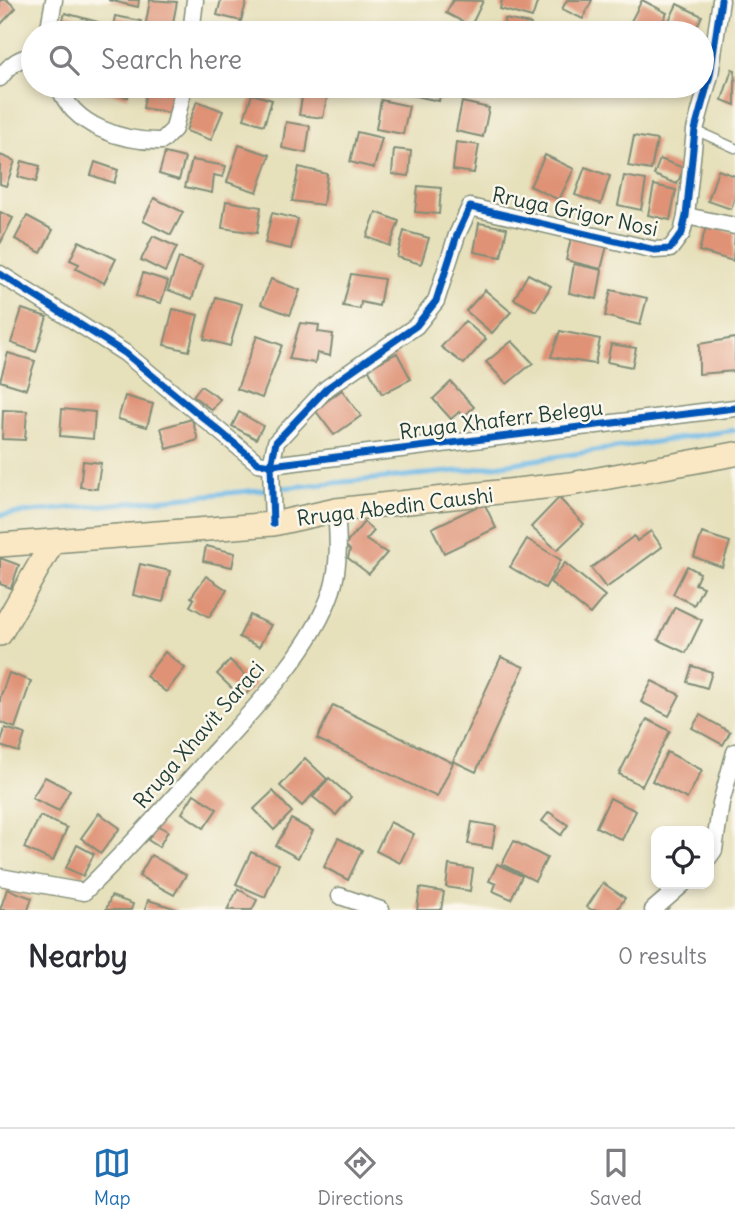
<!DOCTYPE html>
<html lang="en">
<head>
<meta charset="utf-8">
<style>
  :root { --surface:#fff; --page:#f2f2f3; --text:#2b2b33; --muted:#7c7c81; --line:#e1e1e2; --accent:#1f6fb2 }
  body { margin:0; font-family:Delius,sans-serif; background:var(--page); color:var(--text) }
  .controls { position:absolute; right:21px; bottom:21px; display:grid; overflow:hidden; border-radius:14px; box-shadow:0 4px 10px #0003 }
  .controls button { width:63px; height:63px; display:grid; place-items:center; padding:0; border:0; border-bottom:2px solid var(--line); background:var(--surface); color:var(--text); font:35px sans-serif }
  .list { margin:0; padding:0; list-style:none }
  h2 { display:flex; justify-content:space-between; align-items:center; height:91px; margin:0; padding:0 28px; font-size:30px }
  h2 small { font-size:23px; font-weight:400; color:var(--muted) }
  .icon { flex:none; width:38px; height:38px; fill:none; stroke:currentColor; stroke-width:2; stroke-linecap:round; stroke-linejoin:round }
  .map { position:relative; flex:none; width:735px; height:910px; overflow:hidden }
  .search { position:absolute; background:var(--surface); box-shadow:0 4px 10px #0003; left:21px; right:21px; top:21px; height:77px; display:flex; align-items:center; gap:18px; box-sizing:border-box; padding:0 24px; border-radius:38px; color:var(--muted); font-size:26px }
  .sheet { height:217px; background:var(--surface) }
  nav { display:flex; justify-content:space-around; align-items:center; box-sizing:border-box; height:98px; border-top:2px solid var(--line); background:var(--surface); font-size:19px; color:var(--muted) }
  nav a { display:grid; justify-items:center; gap:4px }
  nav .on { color:var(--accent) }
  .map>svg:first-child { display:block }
</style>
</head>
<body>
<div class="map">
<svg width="735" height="910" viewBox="0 0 735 910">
  <rect width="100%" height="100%" fill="#fbf7ec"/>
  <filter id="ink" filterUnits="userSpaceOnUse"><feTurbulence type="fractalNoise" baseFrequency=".0143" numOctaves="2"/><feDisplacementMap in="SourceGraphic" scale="14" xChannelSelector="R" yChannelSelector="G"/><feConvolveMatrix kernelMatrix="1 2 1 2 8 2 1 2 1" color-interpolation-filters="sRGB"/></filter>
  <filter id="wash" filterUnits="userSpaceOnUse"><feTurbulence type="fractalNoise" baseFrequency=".00686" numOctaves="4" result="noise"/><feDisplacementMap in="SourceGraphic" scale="28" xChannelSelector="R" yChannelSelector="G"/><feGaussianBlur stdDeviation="1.57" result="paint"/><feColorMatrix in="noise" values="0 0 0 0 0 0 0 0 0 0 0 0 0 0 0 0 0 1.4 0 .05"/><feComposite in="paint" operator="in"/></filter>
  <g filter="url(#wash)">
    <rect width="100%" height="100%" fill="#e6e0bb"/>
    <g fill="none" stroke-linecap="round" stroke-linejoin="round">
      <path stroke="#6cb8e6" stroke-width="5" d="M0 515 468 470 735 430"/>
    </g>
    <g id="blocks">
      <g fill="#df9276">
        <path d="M0 0H7L16 8 0 25Z"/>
        <path d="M108 0H139L138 7Z"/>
        <path d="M150 0 177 2 171 33 145 28Z"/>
        <path d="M221 0H247L241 21 217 15Z"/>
        <path d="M453 0 483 1 471 26 446 13Z"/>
        <path d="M502 0H538L532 18 500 9Z"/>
        <path d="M567 0H592L583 19 562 9Z"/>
        <path d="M642 0 667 13 657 33H646L629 25Z"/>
        <path d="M677 4 702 16 694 33H675L665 29Z"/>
        <path d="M65 13 98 22 95 33H59Z"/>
        <path d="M115 16 141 21 139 33H112Z"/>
        <path d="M505 19 531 24 530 33H502Z"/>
        <path d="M732 69 735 70V105L722 100Z"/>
        <path d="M102 86H130L128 97 101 92Z"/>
        <path d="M147 86H175L170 113 143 108Z"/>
        <path d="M304 86 328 92 323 118 299 115Z"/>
        <path d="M413 86H442L439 101 411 95Z"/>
        <path d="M252 94 272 100 264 125 244 119Z"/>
        <path d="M381 100 409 106 403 134 376 129Z"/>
        <path d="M197 101 223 111 211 140 186 131Z"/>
        <path d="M462 102 489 108 483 137 456 131Z"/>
        <path d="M286 122 310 126 306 153 282 148Z"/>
        <path d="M357 132 382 138 374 168 350 162Z"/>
        <path d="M634 136 657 140 651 170 628 166Z"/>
        <path d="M456 142 479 145 474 173 453 170Z"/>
        <path d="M239 145 270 155 257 192 227 182Z"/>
        <path d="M394 149 411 151 409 176 392 174Z"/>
        <path d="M165 153 185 158 179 180 159 174Z"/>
        <path d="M0 155 15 161 6 186 0 184Z"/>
        <path d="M545 155 574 169 559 200 530 186Z"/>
        <path d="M660 159 684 168 677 184 654 175Z"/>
        <path d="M192 160 226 166 223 177 214 175 212 193 185 187Z"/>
        <path d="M22 161 40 166 36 182 18 177Z"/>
        <path d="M95 162 118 170 114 183 91 175Z"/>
        <path d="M299 167 327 174 323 205 292 201Z"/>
        <path d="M585 167 610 176 601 204 575 195Z"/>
        <path d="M718 170 735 176V197L731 209 708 201Z"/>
        <path d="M624 176 646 180 641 210 618 205Z"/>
        <path d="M654 185 676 190 670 220 648 215Z"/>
        <path d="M418 186 441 188 439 214 415 212Z"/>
        <path d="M154 198 183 212 171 235 143 221Z"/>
        <path d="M226 201 261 207 257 233 222 228Z"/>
        <path d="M0 212 13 218 0 244Z"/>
        <path d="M376 212 399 221 390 246 367 237Z"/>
        <path d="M272 213 298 219 291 249 265 243Z"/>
        <path d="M27 216 53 230 41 253 15 239Z"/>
        <path d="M479 223 507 228 501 257 474 252Z"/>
        <path d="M707 224 735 233 733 261 699 251Z"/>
        <path d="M404 231 429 238 421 264 397 257Z"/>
        <path d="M572 234 608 242 601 269 566 260Z"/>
        <path d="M153 236 177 247 165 272 141 260Z"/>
        <path d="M79 241 116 259 104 283 76 269 79 264 70 260Z"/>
        <path d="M179 258 203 266 192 299 168 290Z"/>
        <path d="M574 264 602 270 597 299 569 293Z"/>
        <path d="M143 273 168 281 161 303 136 296Z"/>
        <path d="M351 274 384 279 379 306 361 302 360 309 343 306Z"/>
        <path d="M528 274 551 286 536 311 514 299Z"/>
        <path d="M271 279 300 290 290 315 261 304Z"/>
        <path d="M485 290 511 312 492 333 466 311Z"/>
        <path d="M611 290 647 298 640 325 605 316Z"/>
        <path d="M216 297 242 304 230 346 204 339Z"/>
        <path d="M22 309 47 317 36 352 11 343Z"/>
        <path d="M173 309 198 315 189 351 164 345Z"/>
        <path d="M465 321 486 339 464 364 441 347Z"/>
        <path d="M300 323 319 325 318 332 333 334 330 356 317 353 315 363 289 359Z"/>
        <path d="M560 331 600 339 595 364 551 357Z"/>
        <path d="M257 336 282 345 262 398 237 389Z"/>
        <path d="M735 338V371L699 374V344Z"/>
        <path d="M512 341 533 363 507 384 486 362Z"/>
        <path d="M611 344 636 348 632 367 607 362Z"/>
        <path d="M8 353 35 361 26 389 0 381Z"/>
        <path d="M397 353 411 379 382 394 368 368Z"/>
        <path d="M451 382 474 407 463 417 459 412 451 419 433 399Z"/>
        <path d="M201 386 220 399 212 410 193 396Z"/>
        <path d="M342 390 361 416 334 435 315 410Z"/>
        <path d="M125 396 153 404 147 427 118 419Z"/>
        <path d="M62 409 95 412 93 439 60 436Z"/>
        <path d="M3 410 27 411 25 440 2 439Z"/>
        <path d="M239 412 263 426 256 439 232 426Z"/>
        <path d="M192 419 198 440 167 449 161 428Z"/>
        <path d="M83 461 101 463 97 489 80 487Z"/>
        <path d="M559 498 584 524 557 550 531 527Z"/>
        <path d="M484 503 496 528 444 553 432 528Z"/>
        <path d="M364 522 374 531 366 540 387 553 369 574 348 558 350 550 345 545Z"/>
        <path d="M651 531 662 547 606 588 591 568 634 536 637 541Z"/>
        <path d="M702 533 730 542 722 567 694 557Z"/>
        <path d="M527 539 561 560 545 588 510 567Z"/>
        <path d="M206 546 235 553 232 567 203 561Z"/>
        <path d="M0 558 19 565 11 588 0 584Z"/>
        <path d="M565 563 605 596 590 614 550 582Z"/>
        <path d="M140 564 170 571 163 602 133 595Z"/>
        <path d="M687 566 700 573 695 584 703 587 694 605 673 594Z"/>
        <path d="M206 576 227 590 209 617 190 606 194 599 191 597Z"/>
        <path d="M675 607 702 620 686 653 658 640Z"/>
        <path d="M250 615 271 625 259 647 239 637Z"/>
        <path d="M165 652 185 668 166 692 146 676Z"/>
        <path d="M501 657 524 667 476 772 453 761Z"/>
        <path d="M230 660 255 685 242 698 217 674Z"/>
        <path d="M692 666 712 672 707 688 687 682Z"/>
        <path d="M9 673 31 681 15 728 0 722V698Z"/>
        <path d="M652 681 680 695 669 716 641 702Z"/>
        <path d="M333 705 453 763 437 797 317 739Z"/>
        <path d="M700 715 730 732 723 745 692 728Z"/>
        <path d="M647 719 670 731 642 786 619 774Z"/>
        <path d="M5 728 25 734 19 752 0 746Z"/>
        <path d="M667 752 702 770 687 799 652 781Z"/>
        <path d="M305 758 327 779 302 806 280 786Z"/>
        <path d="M45 777 70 790 59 811 32 798Z"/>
        <path d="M329 778 351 797 336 815 313 797Z"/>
        <path d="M273 791 292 812 274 830 254 809Z"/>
        <path d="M194 794 217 809 204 828 182 813Z"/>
        <path d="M610 798 636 811 622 840 596 827Z"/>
        <path d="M549 812 568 825 561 835 542 821Z"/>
        <path d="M99 813 120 828 101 853 81 838Z"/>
        <path d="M40 816 67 828 53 861 24 848Z"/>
        <path d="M291 819 313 831 298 858 276 846Z"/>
        <path d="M390 822 414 834 400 863 376 851Z"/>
        <path d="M472 822 496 826 492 848 468 844Z"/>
        <path d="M157 825 168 831 159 847 148 840Z"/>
        <path d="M338 838 362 850 348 880 324 867Z"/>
        <path d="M514 841 547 858 535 881 502 864Z"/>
        <path d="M77 845 94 854 83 876 66 868Z"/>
        <path d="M251 852 279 864 265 897 236 884Z"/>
        <path d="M151 855 186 875 174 895 139 876Z"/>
        <path d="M497 864 522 876 511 899 493 891 496 884 489 881Z"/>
        <path d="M449 865 473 869 470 891 446 887Z"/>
        <path d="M603 883 625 898 617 910H592L587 907Z"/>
        <path d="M420 888 444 892 441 910H417Z"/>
        <path d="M7 889 32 898 28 910H0Z"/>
        <path d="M238 889 257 900 252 910H227Z"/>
        <path d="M111 896 133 904 131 910H106Z"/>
        <path d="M148 900 177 909V910H145Z"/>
      </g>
    </g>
  </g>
  <g filter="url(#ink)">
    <use href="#blocks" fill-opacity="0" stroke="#828e78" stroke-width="2"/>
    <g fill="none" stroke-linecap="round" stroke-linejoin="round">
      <g stroke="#828e78" stroke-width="11">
        <g id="lane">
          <path d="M606 30 615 33"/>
          <path d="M695 130 735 148"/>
        </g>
      </g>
      <g stroke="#828e78" stroke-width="19">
        <g id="street">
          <path d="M48 33 54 0"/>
          <path d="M191 33 195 0"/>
          <path d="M0 78C8 67 19 56 33 57"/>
          <path d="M59 86C72 126 123 142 162 141L174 129 184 86"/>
          <path d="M686 216 735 226"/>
          <path d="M0 274 125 353 258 463 271 465 735 408"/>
          <path d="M273 524 271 465 276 442 327 388 416 326 436 301 457 235 470 207 655 250 670 249 682 233 686 216 695 130 710 75 721 0"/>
          <path d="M709 857 714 850 721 803 735 752"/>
          <path d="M0 877 84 892C127 850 167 805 207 760 251 712 312 651 332 590 340 565 338 535 336 510"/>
          <path d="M340 896 381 910"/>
          <path d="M653 910 683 884"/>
        </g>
      </g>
      <g stroke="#828e78" stroke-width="26">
        <g id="secondary">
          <path d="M0 545 273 524 336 510 571 484 735 454"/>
          <path d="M0 634 52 543"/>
        </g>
      </g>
      <use href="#lane" stroke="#fff" stroke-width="8"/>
      <use href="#street" stroke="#fff" stroke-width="16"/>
      <use href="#secondary" stroke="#fae7c3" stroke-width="23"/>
      <g stroke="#fbf7ec" stroke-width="11">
        <g id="cycleway">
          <path d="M0 274 125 353 258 463 271 465 735 408"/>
          <path d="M273 524 271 465 276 442 327 388 416 326 436 301 457 235 470 207 655 250 670 249 682 233 686 216 695 130 710 75 721 0"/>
        </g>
      </g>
      <use href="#cycleway" stroke="#0057b8" stroke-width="7"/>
    </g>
  </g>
  <g text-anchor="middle" stroke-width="5" stroke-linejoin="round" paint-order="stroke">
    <g font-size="21" fill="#1f3d34" stroke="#fbf7ec">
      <text transform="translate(575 212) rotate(12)" y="7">Rruga Grigor Nosi</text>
      <text transform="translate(501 420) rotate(-7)" y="7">Rruga Xhaferr Belegu</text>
      <text transform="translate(395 507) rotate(-7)" y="7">Rruga Abedin Caushi</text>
      <text transform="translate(199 735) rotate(-49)" y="7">Rruga Xhavit Saraci</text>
    </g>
  </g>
</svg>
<div class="controls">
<button><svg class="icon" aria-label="locate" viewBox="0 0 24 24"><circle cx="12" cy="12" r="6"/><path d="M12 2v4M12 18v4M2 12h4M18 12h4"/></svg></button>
</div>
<div class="search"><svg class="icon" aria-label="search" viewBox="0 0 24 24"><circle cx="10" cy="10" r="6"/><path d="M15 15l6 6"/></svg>Search here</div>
</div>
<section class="sheet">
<h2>Nearby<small>0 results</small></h2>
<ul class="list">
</ul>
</section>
<nav>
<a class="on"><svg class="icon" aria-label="map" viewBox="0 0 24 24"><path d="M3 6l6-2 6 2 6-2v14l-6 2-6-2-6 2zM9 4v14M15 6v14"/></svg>Map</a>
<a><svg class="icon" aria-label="directions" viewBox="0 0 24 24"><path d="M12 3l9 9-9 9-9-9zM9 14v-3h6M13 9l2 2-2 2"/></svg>Directions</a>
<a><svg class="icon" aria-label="saved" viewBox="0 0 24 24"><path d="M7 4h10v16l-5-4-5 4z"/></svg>Saved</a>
</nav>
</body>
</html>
